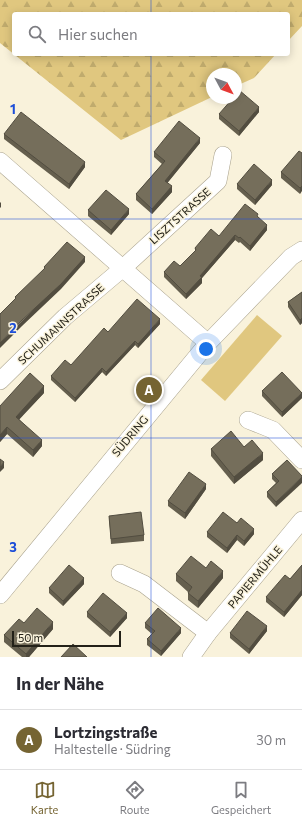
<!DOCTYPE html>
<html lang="de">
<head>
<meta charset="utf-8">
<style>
  :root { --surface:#fff; --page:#f7f7f7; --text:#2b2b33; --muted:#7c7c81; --line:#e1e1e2; --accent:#756432 }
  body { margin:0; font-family:Commissioner,sans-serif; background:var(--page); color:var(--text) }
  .compass { position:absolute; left:206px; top:68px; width:36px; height:36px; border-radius:50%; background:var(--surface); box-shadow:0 2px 10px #0003; rotate:131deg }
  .scale { position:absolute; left:12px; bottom:10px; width:109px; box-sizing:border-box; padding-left:4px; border:2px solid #232118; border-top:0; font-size:11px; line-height:14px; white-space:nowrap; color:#232118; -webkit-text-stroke:3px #f9f2db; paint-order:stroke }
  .you { position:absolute; left:206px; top:349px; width:14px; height:14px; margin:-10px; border:3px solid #fff; border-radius:50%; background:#1a73e8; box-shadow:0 0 0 6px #1a73e833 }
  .badge { display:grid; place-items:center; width:26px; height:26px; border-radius:50%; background:var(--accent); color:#fff; font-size:13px; font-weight:700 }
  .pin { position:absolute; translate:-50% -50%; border:2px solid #fff; box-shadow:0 1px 4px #0006 }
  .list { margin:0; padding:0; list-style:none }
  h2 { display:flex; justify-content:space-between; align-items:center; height:52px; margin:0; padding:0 16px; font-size:17px }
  h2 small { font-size:13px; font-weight:400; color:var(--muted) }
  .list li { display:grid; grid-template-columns:26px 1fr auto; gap:12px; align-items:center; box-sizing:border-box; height:60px; padding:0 16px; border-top:1px solid var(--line) }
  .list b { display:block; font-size:15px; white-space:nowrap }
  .list p { margin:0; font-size:13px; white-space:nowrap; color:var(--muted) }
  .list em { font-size:13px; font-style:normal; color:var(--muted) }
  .icon { flex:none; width:22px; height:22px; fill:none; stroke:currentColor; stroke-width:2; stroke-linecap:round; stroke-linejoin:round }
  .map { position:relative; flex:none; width:302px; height:657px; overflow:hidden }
  .search { position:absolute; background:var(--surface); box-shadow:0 2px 10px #0003; left:12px; right:12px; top:12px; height:44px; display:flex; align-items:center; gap:10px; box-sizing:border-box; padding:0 14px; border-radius:4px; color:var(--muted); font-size:15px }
  .sheet { height:112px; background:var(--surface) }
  nav { display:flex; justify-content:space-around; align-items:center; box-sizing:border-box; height:56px; border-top:1px solid var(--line); background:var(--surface); font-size:11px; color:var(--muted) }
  nav a { display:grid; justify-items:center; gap:2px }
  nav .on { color:var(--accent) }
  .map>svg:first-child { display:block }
</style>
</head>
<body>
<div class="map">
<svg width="302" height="657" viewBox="0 0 302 657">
  <defs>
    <pattern id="forest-firs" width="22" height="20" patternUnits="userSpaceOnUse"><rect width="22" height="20" fill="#e0c77f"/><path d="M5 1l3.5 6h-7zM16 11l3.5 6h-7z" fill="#c0ab6d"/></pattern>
  </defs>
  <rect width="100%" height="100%" fill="#f9f2db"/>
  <path fill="url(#forest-firs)" d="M0 0H302V26L288 41V14H14V54H276L254 78 236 86V74H212V97L121 140 0 43Z"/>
  <path fill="#e0c77f" d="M257 315 282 336 225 401 201 380Z"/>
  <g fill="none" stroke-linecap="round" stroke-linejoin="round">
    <g stroke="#a9a28d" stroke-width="18">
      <g id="minor">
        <path d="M0 161 208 343"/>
        <path d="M0 381 65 317 123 268 218 181 223 155"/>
        <path d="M248 420 273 430 302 460"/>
        <path d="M120 573 144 584 208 633"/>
        <path d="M0 595 208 343 291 257 302 250"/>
        <path d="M191 657 208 633 302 520"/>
      </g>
    </g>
    <use href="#minor" stroke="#fff" stroke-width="17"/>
  </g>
  <g fill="#655f4e">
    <path d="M259 112 239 136 219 119V114Z"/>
    <path d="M4 134 85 167 69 189 4 139Z"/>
    <path d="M200 143 167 183 172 192 152 214 136 200V194L162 164 154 157V152Z"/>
    <path d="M302 153 300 194 281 178V172Z"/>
    <path d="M237 184 272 185 255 205 237 189Z"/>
    <path d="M88 210 129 214 111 235 88 216Z"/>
    <path d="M258 217 267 230 250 251 240 242 239 243 235 240 202 278V283L186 299 164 277V272L180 266 195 252V248L219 236Z"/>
    <path d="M302 292V323L300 325 288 307V302Z"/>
    <path d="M160 324 138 348 135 345 106 376 102 372 75 402 51 380V376L71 365 108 332Z"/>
    <path d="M262 391 302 398 282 417 262 396Z"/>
    <path d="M44 393 19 419 42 446 33 457 7 434 0 442V406Z"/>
    <path d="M244 447 263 460 234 484 211 456V449Z"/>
    <path d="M287 460 276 507 267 497V492L276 483 272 479V474Z"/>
    <path d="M206 489 185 519 168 506V501Z"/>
    <path d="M109 516 144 535V541L111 544Z"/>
    <path d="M237 523 254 534 244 546 237 540 227 553 207 537V532Z"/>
    <path d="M302 565V595L284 617 266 602V597L290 579Z"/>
    <path d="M206 568 223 578 198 608 188 600V592L176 581V574Z"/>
    <path d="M84 584 63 606 49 593V588Z"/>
    <path d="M87 612 127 618 110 637 87 617Z"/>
    <path d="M24 623 53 629 29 657H22L4 642V635Z"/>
    <path d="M145 623 181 633 161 656 147 645V639L152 634 145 628Z"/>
    <path d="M267 631 249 654 230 638V633Z"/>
  </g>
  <g fill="#524d40">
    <path d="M259 107V112L239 136V131Z"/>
    <path d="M200 138V143L165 186V181Z"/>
    <path d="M85 162V167L69 189V184Z"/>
    <path d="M272 180V185L255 205V200Z"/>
    <path d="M172 186V192L152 214V209Z"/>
    <path d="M302 186V191L300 194V188Z"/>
    <path d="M1 202V207L0 208V203Z"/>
    <path d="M129 209V214L111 235V230Z"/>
    <path d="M267 225V230L250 251V246Z"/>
    <path d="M235 235V240L202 278V283L186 299V294L200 276Z"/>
    <path d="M85 257V262L61 289 22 326 0 348V343Z"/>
    <path d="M302 318V323L300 325V320Z"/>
    <path d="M160 319V324L138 348V344Z"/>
    <path d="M135 341V345L106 376V372Z"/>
    <path d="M102 368V372L75 402V398Z"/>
    <path d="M44 386V393L16 423V417Z"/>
    <path d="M302 393V398L282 417V412Z"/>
    <path d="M7 427V434L0 442V435Z"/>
    <path d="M42 440V446L33 457V450Z"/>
    <path d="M263 453V460L234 484V477Z"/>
    <path d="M4 462V468L0 472V467Z"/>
    <path d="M302 477V483L276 507V502Z"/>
    <path d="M206 484V489L185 519V513Z"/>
    <path d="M254 529V534L244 546V541Z"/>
    <path d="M237 535V540L227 553V548Z"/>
    <path d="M223 571V578L198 608V601Z"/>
    <path d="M84 578V584L63 606V601Z"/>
    <path d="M302 590V595L284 617V612Z"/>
    <path d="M127 613V618L110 637V632Z"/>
    <path d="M53 622V629L29 657H26V654Z"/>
    <path d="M267 626V631L249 654V649Z"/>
    <path d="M181 628V633L161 656V651Z"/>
  </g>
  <g fill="#756e5b" stroke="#524d40">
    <path d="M239 90 259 107 239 131 219 114 233 98H236V94Z"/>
    <path d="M21 112 85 162 69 184 4 134Z"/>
    <path d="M179 121 200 138 165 181 172 186 152 209 136 194 165 161 154 152Z"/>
    <path d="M299 151 302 153V186L300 188 281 172Z"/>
    <path d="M254 164 272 180 255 200 237 184Z"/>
    <path d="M106 190 129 209 111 230 88 210Z"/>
    <path d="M245 204 258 214 257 216 267 225 250 246 240 237 239 238 235 235 200 276 202 277 186 294 164 272 174 261 180 266 196 250 195 248 211 229 219 236Z"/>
    <path d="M67 242 85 257 61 284 22 320 0 343V314L16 298 15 297 45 268 44 267Z"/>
    <path d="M302 292V318L300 320 288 302Z"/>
    <path d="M137 299 160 319 138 344 135 341 106 372 102 368 75 398 51 376 65 360 71 365 104 328 108 332Z"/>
    <path d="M282 372 302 393 282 412 262 391Z"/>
    <path d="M30 373 44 386 16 417 42 440 33 450 7 427 0 435V406Z"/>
    <path d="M231 431 244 447 252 440 263 453 234 477 211 449Z"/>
    <path d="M0 459 4 462 0 467Z"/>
    <path d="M287 460 302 476V477L276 502 267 492 279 481 272 474Z"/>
    <path d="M189 472 206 484 185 513 168 501Z"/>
    <path d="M141 512 144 535 111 539 109 516Z"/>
    <path d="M223 512 237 523 241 518 254 529 244 541 237 535 227 548 207 532Z"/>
    <path d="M191 556 206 568 211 561 223 571 198 601 188 593 192 587 176 574Z"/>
    <path d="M69 565 84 578 63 601 49 588Z"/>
    <path d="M302 565V590L284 612 266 597 285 575 290 579Z"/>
    <path d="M103 593 127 613 110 632 87 612Z"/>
    <path d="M37 608 53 622 26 654 4 635 19 619 24 623Z"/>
    <path d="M158 608 181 628 161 651 147 639 155 631 145 623Z"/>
    <path d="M247 611 267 626 249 649 230 633Z"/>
    <path d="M73 644 87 657H61Z"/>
  </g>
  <path fill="none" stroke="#1d4ed8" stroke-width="1" stroke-opacity="0.55" d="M151 0V14M151 54V657M0 219H302M0 438H302"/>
  <g text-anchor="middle" stroke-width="3" stroke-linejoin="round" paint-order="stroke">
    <g font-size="11" fill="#232118" stroke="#f9f2db">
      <text transform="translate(180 216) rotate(-42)" y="4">LISZTSTRASSE</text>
      <text transform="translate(61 324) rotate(-43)" y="4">SCHUMANNSTRASSE</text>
      <text transform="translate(130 436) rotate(-50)" y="4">SÜDRING</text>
      <text transform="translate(255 577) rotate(-50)" y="4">PAPIERMÜHLE</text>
    </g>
  </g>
  <g font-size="13" text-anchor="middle" font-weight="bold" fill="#1d4ed8" stroke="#f9f2db" stroke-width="3" stroke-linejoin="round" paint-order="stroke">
    <text x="13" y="114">1</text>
    <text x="13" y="333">2</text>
    <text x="13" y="552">3</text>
  </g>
</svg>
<svg class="compass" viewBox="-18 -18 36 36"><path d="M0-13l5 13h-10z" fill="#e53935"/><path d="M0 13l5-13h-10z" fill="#7c7c81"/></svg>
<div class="scale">50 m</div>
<div class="you"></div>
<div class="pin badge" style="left:149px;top:390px">A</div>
<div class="search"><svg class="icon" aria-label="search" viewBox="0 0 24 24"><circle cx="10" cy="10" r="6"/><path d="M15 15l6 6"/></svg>Hier suchen</div>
</div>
<section class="sheet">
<h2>In der Nähe<small></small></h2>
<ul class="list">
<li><span class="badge">A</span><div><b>Lortzingstraße</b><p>Haltestelle · Südring</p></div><em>30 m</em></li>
</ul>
</section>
<nav>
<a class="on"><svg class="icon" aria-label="map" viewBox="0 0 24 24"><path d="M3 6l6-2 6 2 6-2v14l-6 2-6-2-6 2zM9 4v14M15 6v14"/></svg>Karte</a>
<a><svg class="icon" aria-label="directions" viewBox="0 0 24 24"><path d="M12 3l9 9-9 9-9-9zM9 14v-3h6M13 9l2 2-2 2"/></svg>Route</a>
<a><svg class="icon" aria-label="saved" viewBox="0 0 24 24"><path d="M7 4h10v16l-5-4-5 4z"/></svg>Gespeichert</a>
</nav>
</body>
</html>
